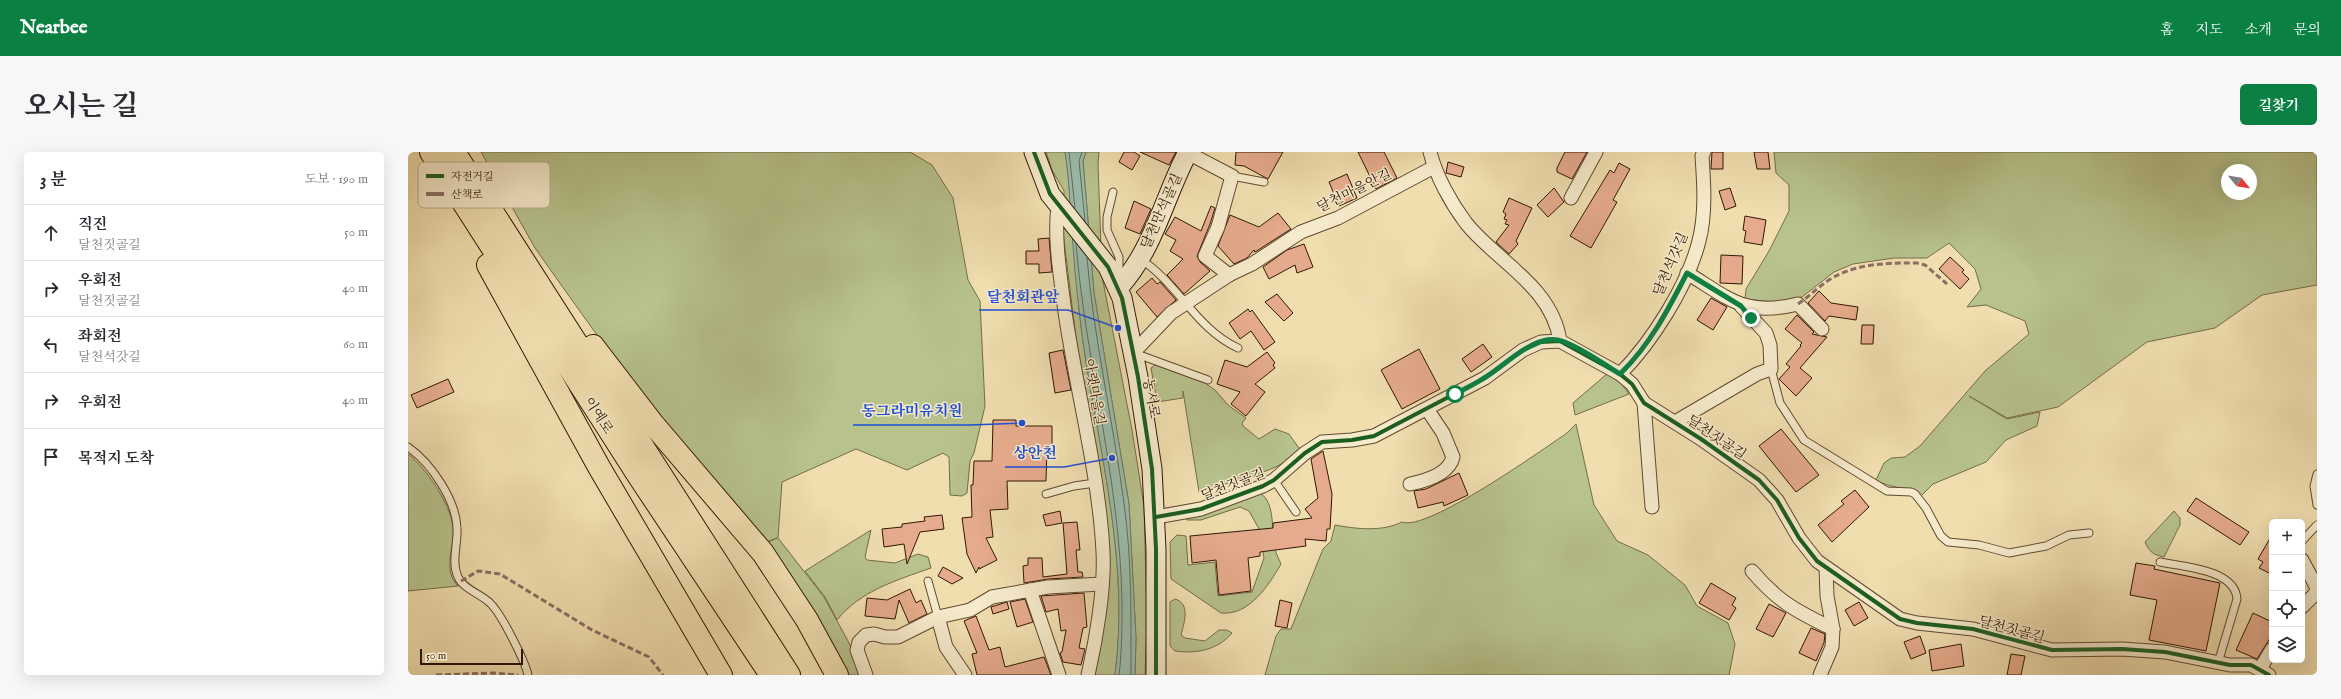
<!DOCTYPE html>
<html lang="ko">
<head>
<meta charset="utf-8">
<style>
  :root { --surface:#fff; --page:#f7f7f7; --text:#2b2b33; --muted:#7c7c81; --line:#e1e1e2; --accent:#0b8043 }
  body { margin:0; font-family:"IM FELL English","Noto Serif KR",serif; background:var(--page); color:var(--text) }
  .controls { position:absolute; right:12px; bottom:12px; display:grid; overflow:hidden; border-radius:6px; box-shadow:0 4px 16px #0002 }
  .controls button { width:36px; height:36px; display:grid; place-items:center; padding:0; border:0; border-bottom:1px solid var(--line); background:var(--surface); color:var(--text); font:20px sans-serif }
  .compass { position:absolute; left:1813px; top:12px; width:36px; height:36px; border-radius:50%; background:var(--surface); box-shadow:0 4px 16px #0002; rotate:120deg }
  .scale { position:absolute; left:12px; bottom:10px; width:103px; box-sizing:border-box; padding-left:4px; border:2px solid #311704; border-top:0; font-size:11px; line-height:14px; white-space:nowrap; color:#311704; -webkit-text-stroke:3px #f5eacb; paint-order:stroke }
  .stop { position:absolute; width:12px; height:12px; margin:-9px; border:3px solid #0b8043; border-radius:50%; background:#fff }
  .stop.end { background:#0b8043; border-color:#fff; box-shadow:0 1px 4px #0008 }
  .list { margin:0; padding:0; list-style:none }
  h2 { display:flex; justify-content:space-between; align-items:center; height:52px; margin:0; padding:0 16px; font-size:17px }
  h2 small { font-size:13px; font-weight:400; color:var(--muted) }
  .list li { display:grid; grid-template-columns:26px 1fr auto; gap:12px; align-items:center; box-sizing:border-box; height:56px; padding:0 16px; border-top:1px solid var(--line) }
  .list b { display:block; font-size:15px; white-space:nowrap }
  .list p { margin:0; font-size:13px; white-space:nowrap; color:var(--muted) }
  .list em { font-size:13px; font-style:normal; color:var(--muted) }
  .icon { flex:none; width:22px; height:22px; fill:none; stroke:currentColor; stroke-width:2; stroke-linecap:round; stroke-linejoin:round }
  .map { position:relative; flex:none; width:1909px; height:523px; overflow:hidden; border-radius:6px }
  header { display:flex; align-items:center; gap:24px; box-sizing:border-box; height:56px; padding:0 20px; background:var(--accent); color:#fff }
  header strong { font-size:19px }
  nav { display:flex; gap:22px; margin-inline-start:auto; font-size:14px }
  .intro { display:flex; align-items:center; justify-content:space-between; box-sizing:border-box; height:96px; padding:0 24px }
  h1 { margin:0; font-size:28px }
  .button { padding:10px 18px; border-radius:6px; background:var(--accent); color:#fff; font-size:14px; font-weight:700 }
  main { display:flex; gap:24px; padding:0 24px }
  aside { flex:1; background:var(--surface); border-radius:6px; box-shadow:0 4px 16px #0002 }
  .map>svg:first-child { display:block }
</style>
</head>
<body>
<header>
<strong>Nearbee</strong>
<nav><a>홈</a><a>지도</a><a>소개</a><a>문의</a></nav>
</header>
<div class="intro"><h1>오시는 길</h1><a class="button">길찾기</a></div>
<main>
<aside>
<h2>3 분<small>도보 · 190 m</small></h2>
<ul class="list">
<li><svg class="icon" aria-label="ahead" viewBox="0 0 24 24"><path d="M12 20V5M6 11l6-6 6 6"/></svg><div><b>직진</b><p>달천짓골길</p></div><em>50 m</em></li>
<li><svg class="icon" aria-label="right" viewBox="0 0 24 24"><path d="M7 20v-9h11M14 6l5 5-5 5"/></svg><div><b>우회전</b><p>달천짓골길</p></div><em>40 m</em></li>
<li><svg class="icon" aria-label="left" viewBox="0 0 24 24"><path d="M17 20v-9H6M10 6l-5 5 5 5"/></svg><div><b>좌회전</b><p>달천석갓길</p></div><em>60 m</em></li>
<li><svg class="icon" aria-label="right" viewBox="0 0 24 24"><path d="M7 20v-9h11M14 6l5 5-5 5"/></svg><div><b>우회전</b></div><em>40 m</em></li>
<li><svg class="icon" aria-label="arrive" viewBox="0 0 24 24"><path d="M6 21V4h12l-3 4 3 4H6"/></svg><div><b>목적지 도착</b></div></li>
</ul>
</aside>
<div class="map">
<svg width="1909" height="523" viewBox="0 0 1909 523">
  <rect width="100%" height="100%" fill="#f0deaf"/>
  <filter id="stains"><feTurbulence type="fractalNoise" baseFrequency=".005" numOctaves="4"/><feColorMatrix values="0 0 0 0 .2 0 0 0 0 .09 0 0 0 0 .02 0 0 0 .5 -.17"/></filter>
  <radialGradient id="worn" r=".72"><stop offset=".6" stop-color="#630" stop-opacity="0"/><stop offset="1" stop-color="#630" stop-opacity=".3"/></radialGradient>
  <g fill="#b7c28c" stroke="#746c48" fill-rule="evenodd">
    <path d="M73 0H502L524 13 545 46 560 128 572 149 577 254 566 301 562 309 559 341 554 344 542 343 541 305 535 301 499 318 448 297 374 330 370 386 416 445 440 489 455 523H439L356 392 369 386 356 391 225 233 161 144 127 96Z"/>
    <path d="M638 0H657L659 12C665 72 667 131 675 190 691 300 722 410 707 523H685L698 431 655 80 656 39 644 18Z"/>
    <path d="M678 0H691L690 12 694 124 724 278 736 354 739 470 737 523H727L728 486 721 352 686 141 675 9Z"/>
    <path d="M1366 0H1909V133L1854 143 1807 176 1739 190 1650 255 1599 266 1561 244 1599 267 1632 260 1629 274 1598 288 1578 310 1525 332 1513 344C1499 334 1483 337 1468 328L1476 311 1483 306 1497 305 1512 294 1577 219 1621 182 1617 169 1578 153 1559 155 1573 137 1567 117 1541 91 1519 106H1486L1445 112 1426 120 1394 145 1376 151 1337 147 1338 137 1361 99 1381 59V33L1368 21ZM1819 18H1843V42H1819Z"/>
    <path d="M747 213 797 231 807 238 820 253 838 266 834 271 835 274 851 287 867 277 881 282 893 299C869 317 859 319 832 327 817 331 806 338 791 340L775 239V246L749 250 743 216Z"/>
    <path d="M1200 221 1213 231 1221 242 1167 263 1165 251Z"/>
    <path d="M1168 272 1186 353 1209 389 1240 403 1277 433 1289 454 1320 471 1327 492 1321 523H857L868 484 873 477H883L915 397 923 389 927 373C948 377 974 380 994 370 1019 380 1134 298 1159 281Z"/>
    <path d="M0 302C18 316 42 351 45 375 47 394 34 418 50 434L0 439Z"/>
    <path d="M852 341C868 351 863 380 867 397 868 402 871 407 873 412 861 433 841 464 813 461L763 427 762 390 769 383 778 384 780 413 807 410 810 444 844 440 856 406 851 377 841 359 832 355 793 368H779L776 364Z"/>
    <path d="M1766 359 1772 366V373L1756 405C1746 403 1741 400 1737 390Z"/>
    <path d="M463 378 457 405 459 408 487 411 510 402 520 405 523 416C489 428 452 439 429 468L417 445 397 419Z"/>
    <path d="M767 447C783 452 776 471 773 483L777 486 797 489 811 478H819L824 481C810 498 788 502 767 499L762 494V450Z"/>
  </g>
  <path fill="#9abcab" stroke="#707a68" d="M657 0H678L675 9 686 141 721 352 728 486 727 523H707C722 410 691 300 675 190 671 158 667 126 665 94 662 62 662 31 657 0Z"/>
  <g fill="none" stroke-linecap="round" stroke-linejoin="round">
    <g stroke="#666a58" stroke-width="1">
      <path d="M661 0 667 56"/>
      <path d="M674 0 671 9 677 69"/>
      <path d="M668 92C678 212 712 329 714 450 714 474 714 499 711 523"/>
      <path d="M679 106C686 188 705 269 716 351 724 408 723 466 723 523"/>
    </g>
  </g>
  <g fill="#e5ab8c" stroke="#311704">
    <path d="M716 0H726L732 4 724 18 711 10Z"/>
    <path d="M732 0H768L761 13Z"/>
    <path d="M828 0H875L860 27 836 14 827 13Z"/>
    <path d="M950 0H976L989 26 968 37Z"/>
    <path d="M1157 0H1179L1164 27 1149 20V16Z"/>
    <path d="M1304 0H1315V17H1303Z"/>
    <path d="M1346 0H1360L1362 17H1349Z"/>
    <path d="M1040 10 1056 15 1053 25 1038 21Z"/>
    <path d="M1211 11 1222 17 1205 48 1209 50 1183 96 1162 84 1202 18 1206 21Z"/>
    <path d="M939 22 949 46 931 54 921 30Z"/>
    <path d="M1146 36 1156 50 1140 65 1129 53Z"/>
    <path d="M1322 36 1328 54 1317 58 1311 39Z"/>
    <path d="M1101 46 1124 56 1108 89 1110 92 1101 102 1088 90 1101 73 1097 72 1099 68 1096 67 1098 62 1095 60Z"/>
    <path d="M726 49 743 57 732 82 717 76Z"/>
    <path d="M803 54 807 56 802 72 789 104 792 110 802 119 776 142 759 123 775 107 762 99 768 88 757 82 767 65 793 79Z"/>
    <path d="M870 61 883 77 847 100 846 98 839 106 826 112 810 94 822 63 851 75Z"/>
    <path d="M1337 64 1358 68 1354 93 1336 90 1338 79 1335 78Z"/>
    <path d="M641 86 644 120 631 121V112H618V99H631L630 87Z"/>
    <path d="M896 92 905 115 889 121 887 113 861 127 855 115 879 98Z"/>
    <path d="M1313 103 1335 104 1334 132 1312 131Z"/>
    <path d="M1542 105 1556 118 1554 120 1561 127 1552 137 1531 117Z"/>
    <path d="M744 126 749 132 752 130 768 148 749 165 728 140Z"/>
    <path d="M1411 139 1423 151 1450 155 1448 168 1421 164 1417 169 1400 151Z"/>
    <path d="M869 142 885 161 876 169 857 150Z"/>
    <path d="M1303 146 1319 155 1305 178 1289 168Z"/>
    <path d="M840 157 842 160 844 158 867 190 856 198 843 179 832 187 821 171Z"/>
    <path d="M1389 163 1406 180 1404 182 1419 185 1392 216 1404 226 1388 244 1371 227 1382 215 1378 212 1393 194 1392 193 1394 191 1377 177Z"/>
    <path d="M1454 173H1466L1465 192H1453Z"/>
    <path d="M1075 192 1084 205 1063 220 1054 207Z"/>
    <path d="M1011 197 1032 237 994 257 973 218Z"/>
    <path d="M655 198 663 238 647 241 641 201Z"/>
    <path d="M859 200 867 211 865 213 867 216 847 232 857 240 838 264 823 252 832 240 809 232 817 208 839 215Z"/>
    <path d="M40 227 46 240 9 256 3 243Z"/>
    <path d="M585 268H608V274H644V296H639L638 329H599L600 357 582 358 585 385 578 386 589 408 571 417V415L568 421 559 402 554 366 564 365 563 333H565L566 309H584Z"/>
    <path d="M1373 277 1411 323 1388 340 1351 294Z"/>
    <path d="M915 299 924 342 922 377H919L918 389 897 387 898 394 852 400V404L840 406 843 439 811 443 808 408 784 411 782 384 865 376V371L904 366 897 357 910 346 903 307Z"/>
    <path d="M1051 321 1060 343 1036 354 1035 350 1010 356 1006 339 1018 337Z"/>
    <path d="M1447 338 1461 355 1424 390 1410 373 1436 352 1433 349Z"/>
    <path d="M1788 346 1841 380 1832 393 1779 359Z"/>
    <path d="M652 359 654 371 638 374 635 363Z"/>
    <path d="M534 363 536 377 512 380 499 412 496 392 476 395 474 377 494 375V372L517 369 516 365Z"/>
    <path d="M669 370 672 398H668L670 420H674L675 425 640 427 616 431 615 414 620 413V406H634L635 425 659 422 655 371Z"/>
    <path d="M1864 383V416L1861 421 1851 416 1855 410 1850 407Z"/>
    <path d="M1728 411 1747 414 1746 417 1812 431 1798 499 1741 488 1749 448 1722 443Z"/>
    <path d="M535 415 555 426 544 432 530 424Z"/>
    <path d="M1303 431 1328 446 1324 453 1328 456 1321 468 1291 451Z"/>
    <path d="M502 437 508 451 513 448 519 462 501 471 491 448 487 467 457 464 459 446 479 448Z"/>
    <path d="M676 441 679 475 675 476 671 496 677 497 673 513 655 510 652 501 654 500 658 478 653 479 650 457 638 460 633 444Z"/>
    <path d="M617 447 625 470 609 475 602 450Z"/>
    <path d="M872 448 884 451 879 476 867 474Z"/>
    <path d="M599 450 601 457 585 462 583 455Z"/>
    <path d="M1451 450 1460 466 1446 474 1437 458Z"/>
    <path d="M1361 452 1378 461 1365 485 1348 477Z"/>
    <path d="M1845 461 1864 470V483L1849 507 1828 498Z"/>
    <path d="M568 464 581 498 592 495 597 515 636 505 643 523H569L564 502 569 501 556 469Z"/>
    <path d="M1403 476 1417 482 1416 491 1408 509 1391 501Z"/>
    <path d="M1512 484 1518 501 1503 507 1496 490Z"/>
    <path d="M1553 492 1556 514 1524 519 1521 498Z"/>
    <path d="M1603 502 1617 504 1613 523H1599Z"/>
  </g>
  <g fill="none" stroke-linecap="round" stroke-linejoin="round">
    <g stroke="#61492f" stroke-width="9">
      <g id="lane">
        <path d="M824 24 856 30"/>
        <path d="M705 40 699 65V78L711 105V126"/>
        <path d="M732 107C770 131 788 177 830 196"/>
        <path d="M726 201 800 228"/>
        <path d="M1363 217 1372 251 1396 288 1479 339 1503 340 1507 342 1518 356 1533 384 1540 390 1571 393 1601 401 1638 394 1661 383 1681 381"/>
        <path d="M0 295C23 311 48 348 49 376 50 392 43 410 50 425 55 437 73 442 82 451 93 461 117 509 120 523"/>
        <path d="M1909 322 1906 334 1909 353"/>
        <path d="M866 328 888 360"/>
        <path d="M638 342 666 334 687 331"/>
        <path d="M1894 389 1909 373"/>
        <path d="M1752 410C1775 415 1827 417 1829 447L1810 511"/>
        <path d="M520 429 530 465"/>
      </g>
    </g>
    <g stroke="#61492f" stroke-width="15">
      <g id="street">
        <path d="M1022 0C1028 24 1043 51 1058 71 1088 109 1144 134 1152 189"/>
        <path d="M780 1 824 24 810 75 797 104 821 123"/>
        <path d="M1163 46 1188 0"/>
        <path d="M650 54C646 86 652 121 656 153 667 234 691 319 695 400 697 436 688 488 680 523"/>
        <path d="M1279 121C1322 147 1337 165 1390 152L1414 177"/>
        <path d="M725 201 763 161 821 123 844 112 893 80 930 66 1026 15"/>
        <path d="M1212 222C1244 190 1280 133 1291 89 1298 62 1296 32 1294 4L1296 0"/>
        <path d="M1236 251 1244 355"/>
        <path d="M1267 270 1349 222 1363 217 1362 193 1358 181 1333 154"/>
        <path d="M1002 332C1017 329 1041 322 1045 305L1035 281 1019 257"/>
        <path d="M748 365 793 357 855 334 866 328 897 301 914 290 944 288 966 284 1077 226 1115 198 1133 190 1152 189 1212 222 1224 232 1236 251 1293 287 1351 328 1369 348 1391 386 1409 409 1492 467 1509 471 1565 477 1644 498 1714 497 1757 500 1822 513H1843L1861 523"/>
        <path d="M1894 408 1909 436 1907 442 1894 455"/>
        <path d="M1344 419C1370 450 1390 460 1425 477"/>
        <path d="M622 438 651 523"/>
        <path d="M530 465 538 495 557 523"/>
        <path d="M1852 517 1864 497"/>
        <path d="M458 523 449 498 451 490 458 483 466 482 477 485H490L530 465 562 458 584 445 640 435 693 432"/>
        <path d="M1412 523 1424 495 1425 477 1419 444 1418 416"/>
      </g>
    </g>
    <g stroke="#311704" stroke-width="21">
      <g id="secondary">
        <path d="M626 0 642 42 700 115 714 146 730 225 744 317 748 397V523"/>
        <path d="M711 135C746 97 756 45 780 0"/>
      </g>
    </g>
    <g stroke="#311704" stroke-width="24">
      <g id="highway">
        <path d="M23 0 232 326 363 523"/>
        <path d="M46 0 381 523"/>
        <path d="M80 113 191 315 313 523"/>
        <path d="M185 194 245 272 355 401 399 468 429 523"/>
      </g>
    </g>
    <use href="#lane" stroke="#f5eacb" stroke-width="7"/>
    <use href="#street" stroke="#f5eacb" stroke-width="13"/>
    <use href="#secondary" stroke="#f5eacb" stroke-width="19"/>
    <use href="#highway" stroke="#f0deaf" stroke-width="22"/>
    <g stroke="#8d6e63" stroke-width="3" stroke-dasharray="6 3" stroke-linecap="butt">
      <path d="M1390 152C1402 144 1412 133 1424 126 1451 111 1480 111 1509 111L1517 113 1539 132"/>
      <path d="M53 429 70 419 92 422 184 478 241 505 255 523"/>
      <path d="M28 523 86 521 110 523"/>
    </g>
    <g stroke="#f5eacb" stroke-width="6">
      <g id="cycleway">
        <path d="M626 0 642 42 700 115 714 146 730 225 744 317 748 397V523"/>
        <path d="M748 365 793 357 855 334 866 328 897 301 914 290 944 288 966 284 1077 226 1115 198 1133 190 1152 189 1212 222 1224 232 1236 251 1293 287 1351 328 1369 348 1391 386 1409 409 1492 467 1509 471 1565 477 1644 498 1714 497 1757 500 1822 513H1843L1861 523"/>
      </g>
    </g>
    <use href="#cycleway" stroke="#1b5e20" stroke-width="4"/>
  </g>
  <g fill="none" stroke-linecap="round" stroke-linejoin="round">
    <path stroke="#0b8043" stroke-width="5" d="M1047 242C1057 237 1067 232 1076 226 1097 214 1127 180 1154 189 1174 196 1194 211 1212 222 1242 193 1260 158 1279 121L1333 154 1343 166"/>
  </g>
  <g text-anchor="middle" stroke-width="3" stroke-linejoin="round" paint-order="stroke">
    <g font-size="14" fill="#311704" stroke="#f5eacb">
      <text transform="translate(946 38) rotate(-26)" y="5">달천마을안길</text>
      <text transform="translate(753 59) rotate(-66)" y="5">달천만석골길</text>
      <text transform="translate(1262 112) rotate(-67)" y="5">달천석갓길</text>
      <text transform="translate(687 240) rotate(80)" y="5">아랫마을길</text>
      <text transform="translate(744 246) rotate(80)" y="5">농서로</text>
      <text transform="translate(191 263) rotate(57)" y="5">이예로</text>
      <text transform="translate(1309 285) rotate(34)" y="5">달천짓골길</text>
      <text transform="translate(825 332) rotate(-21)" y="5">달천짓골길</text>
      <text transform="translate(1604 477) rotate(15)" y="5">달천짓골길</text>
    </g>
  </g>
  <rect x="10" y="10" width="132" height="46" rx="6" fill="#f5eacb" stroke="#baab8f" stroke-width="1"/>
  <rect x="18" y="22" width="18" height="4" fill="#1b5e20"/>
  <rect x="18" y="40" width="18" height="4" fill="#8d6e63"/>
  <g font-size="11" fill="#311704">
    <text x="43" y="28">자전거길</text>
    <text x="43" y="46">산책로</text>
  </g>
  <path fill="none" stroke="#1d4ed8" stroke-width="1.5" d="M710 176L660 158H571M614 271L562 273H445M704 306L656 315H597"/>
  <g fill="#1d4ed8" stroke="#f5eacb" stroke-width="1.5">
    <circle cx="710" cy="176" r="4"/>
    <circle cx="614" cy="271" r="4"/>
    <circle cx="704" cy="306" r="4"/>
  </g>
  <g font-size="15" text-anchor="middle" font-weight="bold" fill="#1d4ed8" stroke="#f5eacb" stroke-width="3" stroke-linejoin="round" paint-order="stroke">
    <text x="615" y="150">달천회관앞</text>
    <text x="504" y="264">동그라미유치원</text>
    <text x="627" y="306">상안천</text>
  </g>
  <rect width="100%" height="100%" filter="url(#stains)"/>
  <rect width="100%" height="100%" fill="url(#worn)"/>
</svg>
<div class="controls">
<button>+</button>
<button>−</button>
<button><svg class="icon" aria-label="locate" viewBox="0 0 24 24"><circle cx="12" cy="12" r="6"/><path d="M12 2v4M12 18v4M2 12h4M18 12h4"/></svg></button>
<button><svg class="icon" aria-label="layers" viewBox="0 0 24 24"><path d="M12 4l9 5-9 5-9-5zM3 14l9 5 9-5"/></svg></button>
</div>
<svg class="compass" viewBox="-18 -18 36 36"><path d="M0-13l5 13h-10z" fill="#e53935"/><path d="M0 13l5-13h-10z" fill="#7c7c81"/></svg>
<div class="scale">50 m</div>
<div class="stop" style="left:1047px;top:242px"></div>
<div class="stop end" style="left:1343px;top:166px"></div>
</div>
</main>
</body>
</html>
